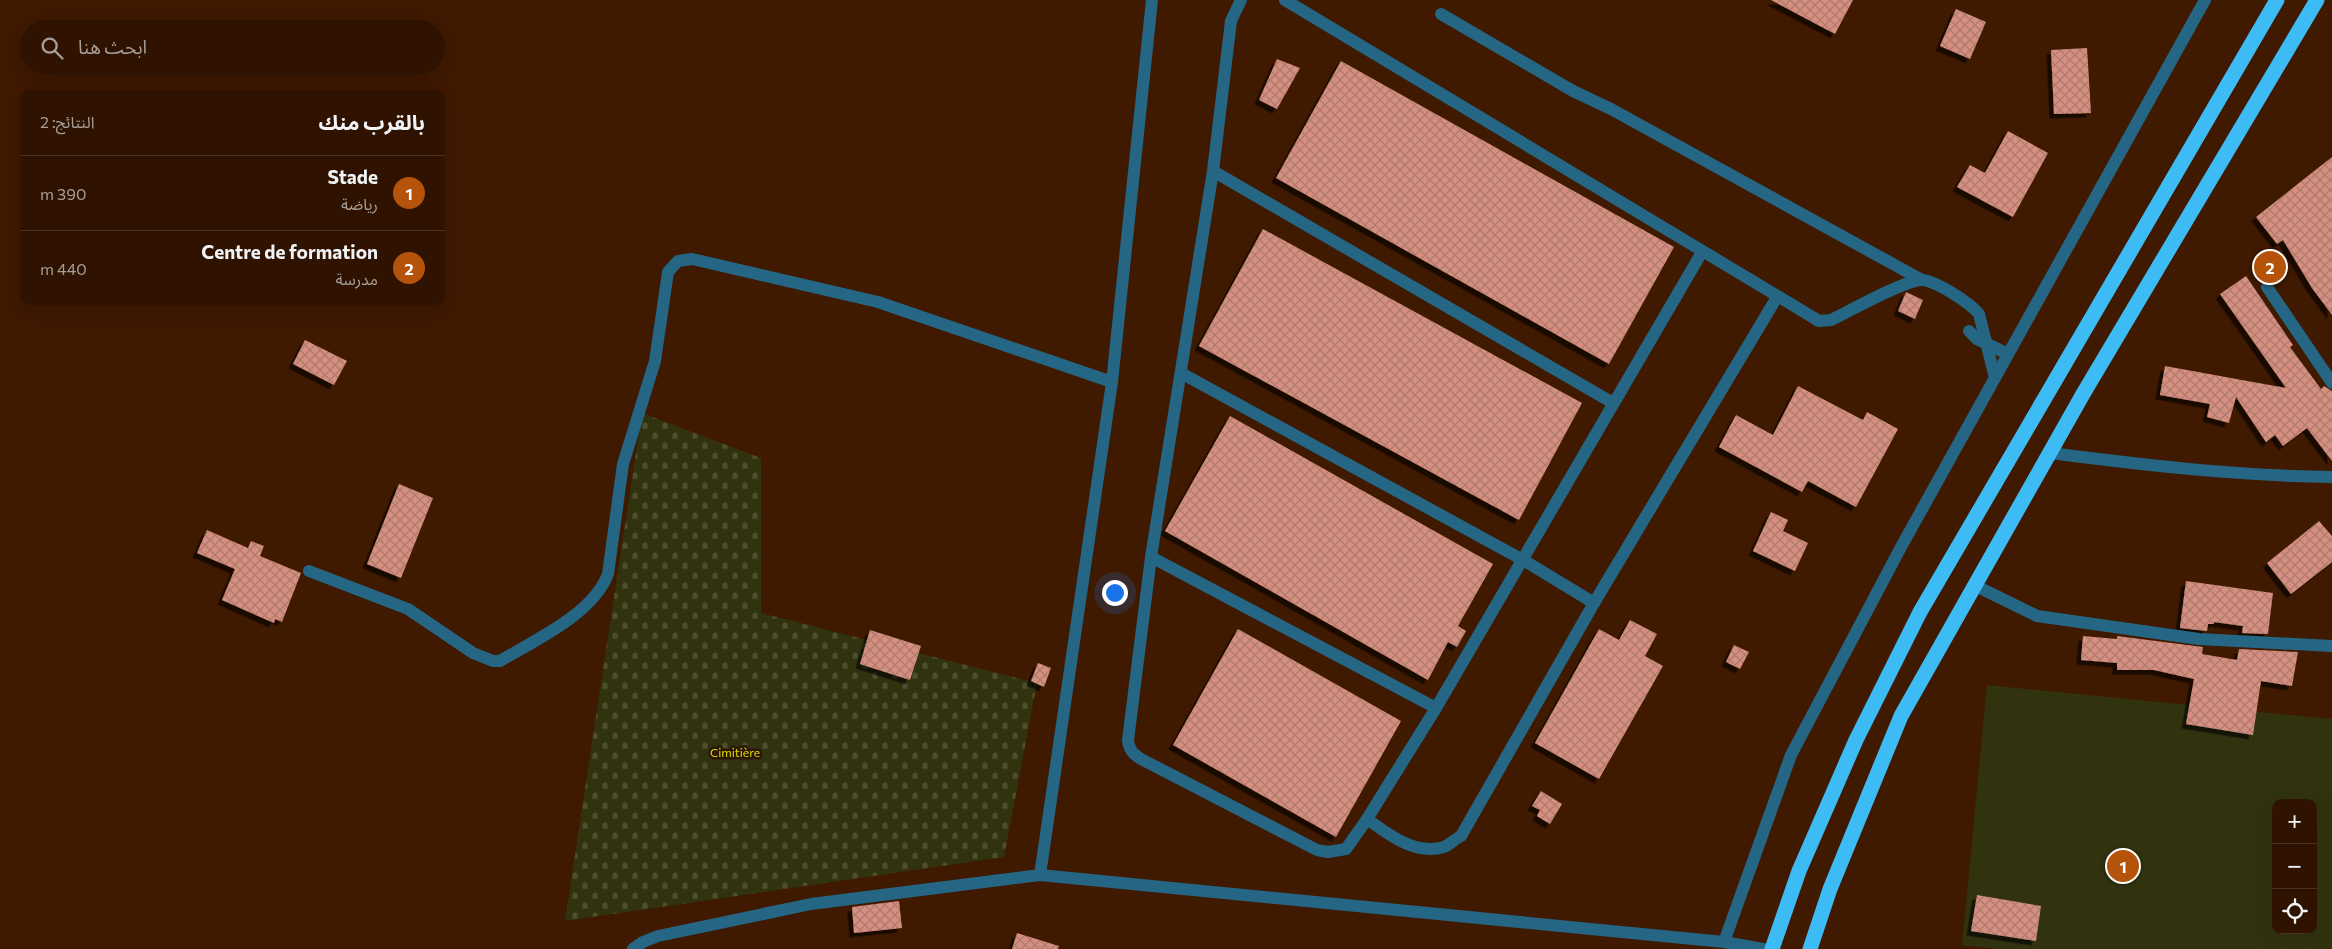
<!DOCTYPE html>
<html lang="ar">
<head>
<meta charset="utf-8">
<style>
  :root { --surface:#2f1300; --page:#371c0a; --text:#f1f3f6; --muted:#a79e99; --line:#4a3222; --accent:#b45309 }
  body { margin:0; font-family:Commissioner,"Noto Sans Arabic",sans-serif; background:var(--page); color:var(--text); direction:rtl }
  .controls { position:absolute; right:15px; bottom:15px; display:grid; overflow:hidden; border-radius:10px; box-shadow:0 5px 20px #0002 }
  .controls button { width:45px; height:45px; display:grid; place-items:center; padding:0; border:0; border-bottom:1px solid var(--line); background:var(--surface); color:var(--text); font:25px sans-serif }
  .you { position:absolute; left:1114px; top:592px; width:18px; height:18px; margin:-12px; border:4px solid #fff; border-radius:50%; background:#1a73e8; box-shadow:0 0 0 8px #1a73e833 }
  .badge { display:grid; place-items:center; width:32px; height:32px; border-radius:50%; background:var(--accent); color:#fff; font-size:16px; font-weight:700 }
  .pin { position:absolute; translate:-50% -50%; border:2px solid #fff; box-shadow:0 1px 5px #0006 }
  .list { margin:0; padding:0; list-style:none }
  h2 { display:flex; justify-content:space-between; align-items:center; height:65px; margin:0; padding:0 20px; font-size:21px }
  h2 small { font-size:16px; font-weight:400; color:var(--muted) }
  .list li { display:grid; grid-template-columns:32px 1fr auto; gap:15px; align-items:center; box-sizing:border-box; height:75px; padding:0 20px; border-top:1px solid var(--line) }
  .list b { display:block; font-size:19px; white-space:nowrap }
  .list p { margin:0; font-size:16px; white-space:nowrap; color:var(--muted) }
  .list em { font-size:16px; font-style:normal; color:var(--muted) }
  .icon { flex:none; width:28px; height:28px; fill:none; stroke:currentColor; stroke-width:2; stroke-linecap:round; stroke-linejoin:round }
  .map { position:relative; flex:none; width:2332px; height:949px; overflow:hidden; direction:ltr }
  .search { position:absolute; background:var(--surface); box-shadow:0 5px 20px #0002; left:20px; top:20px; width:425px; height:55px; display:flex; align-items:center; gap:12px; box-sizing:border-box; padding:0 18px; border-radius:28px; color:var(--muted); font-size:19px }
  .panel { position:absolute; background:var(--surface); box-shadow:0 5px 20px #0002; left:20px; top:90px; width:425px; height:215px; border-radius:10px; direction:rtl }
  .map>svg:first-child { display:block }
</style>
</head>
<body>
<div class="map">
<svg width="2332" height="949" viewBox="0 0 2332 949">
  <defs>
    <pattern id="cemetery-stones" width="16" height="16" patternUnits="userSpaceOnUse" patternTransform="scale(1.25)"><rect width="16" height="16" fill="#31330f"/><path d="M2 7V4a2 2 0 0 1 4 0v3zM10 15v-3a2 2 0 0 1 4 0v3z" fill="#4f4f30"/></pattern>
    <pattern id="building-cross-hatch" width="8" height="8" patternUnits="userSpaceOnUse" patternTransform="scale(1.25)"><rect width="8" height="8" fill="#d48f80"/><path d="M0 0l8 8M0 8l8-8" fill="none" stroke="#b07a6e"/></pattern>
    <filter id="shadow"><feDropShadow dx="-4.5" dy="4.5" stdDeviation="0" flood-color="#0009"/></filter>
  </defs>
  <rect width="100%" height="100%" fill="#3f1900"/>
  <path fill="url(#cemetery-stones)" d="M642 413 761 458V613L1037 683 1004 857 565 921Z"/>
  <path fill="#31330f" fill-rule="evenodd" d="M1987 685 2332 719V949H1998L1962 945ZM2276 803H2313V930H2276Z"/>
  <g fill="url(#building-cross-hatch)" filter="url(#shadow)">
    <path d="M1771 0H1853L1835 34Z"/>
    <path d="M1956 9 1986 22 1970 59 1940 46Z"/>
    <path d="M2087 48 2091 113 2054 114 2051 50Z"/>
    <path d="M1277 59 1300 68 1277 109 1259 100Z"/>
    <path d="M1341 61 1674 247 1609 364 1276 178Z"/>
    <path d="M2008 131 2048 153 2013 217 1957 187 1970 165 1985 173Z"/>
    <path d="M2332 157V315L2312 288 2283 240 2277 244 2256 217Z"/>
    <path d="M1263 229 1582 403 1519 520 1199 346Z"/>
    <path d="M2246 276 2293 345 2290 347 2321 389 2324 386 2332 391V461L2307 428 2283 446 2275 435 2266 442 2236 397 2229 423 2207 417 2210 404 2160 395 2165 366 2286 388 2220 294Z"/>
    <path d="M1906 292 1923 300 1915 319 1898 311Z"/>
    <path d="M305 340 347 361 334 385 293 364Z"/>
    <path d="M1798 386 1863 420 1867 412 1898 429 1856 507 1808 481 1802 492 1719 447 1736 415 1773 435Z"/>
    <path d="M1230 416 1493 564 1458 626 1466 631 1457 647 1448 642 1428 680 1165 531Z"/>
    <path d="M399 484 433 498 401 578 367 564Z"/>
    <path d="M1771 512 1788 520 1783 531 1808 543 1795 571 1753 551Z"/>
    <path d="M2319 521 2332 536V562L2291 594 2267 563Z"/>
    <path d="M207 530 248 548 251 541 264 546 260 556 301 573 282 622 275 619 274 623 222 600 235 569 197 553Z"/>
    <path d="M2186 581 2273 593 2268 634 2242 633 2243 626 2214 622V624H2208L2207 631 2180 628Z"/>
    <path d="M1630 620 1657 634 1645 656 1663 666 1599 779 1535 743 1599 629 1619 640Z"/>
    <path d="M1238 629 1401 721 1336 837 1173 745Z"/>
    <path d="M870 630 921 646 910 680 860 664Z"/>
    <path d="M2083 636 2117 639V636L2203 647 2202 654 2237 660 2239 649 2298 652 2292 686 2261 681 2253 735 2186 724 2194 679 2154 670H2117V663L2081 660Z"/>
    <path d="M1734 645 1749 652 1740 669 1726 662Z"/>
    <path d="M1038 663 1051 668 1044 687 1031 681Z"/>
    <path d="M1541 791 1562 804 1550 824 1537 816 1540 810 1532 806Z"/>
    <path d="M1977 895 2041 906 2036 941 1971 931Z"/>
    <path d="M899 901 902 928 854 933 852 907Z"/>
    <path d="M1017 933 1059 946 1058 949H1012Z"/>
  </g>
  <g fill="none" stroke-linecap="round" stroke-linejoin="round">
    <g stroke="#256684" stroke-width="12">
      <path d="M1241 0 1231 21 1213 171 1151 557 1128 740C1129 750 1133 754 1141 759L1317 850 1328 852 1346 849 1367 819 1436 708 1702 252"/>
      <path d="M1285 0 1819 321 1831 320C1848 312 1908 278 1923 280 1938 282 1970 303 1979 314L1995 378"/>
      <path d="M1441 14 1573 91 1611 109 1922 280"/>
      <path d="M1213 171 1613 403"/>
      <path d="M2267 287 2332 383"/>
      <path d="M1969 331 1977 339 2008 354"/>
      <path d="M1181 373 1523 560 1594 603"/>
      <path d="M2050 453C2144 465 2237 476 2332 477"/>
      <path d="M1151 557 1436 708"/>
      <path d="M309 571 408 609 473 653 493 661H500C535 640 593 614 608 574L623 464 655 361 668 272 678 261 692 259 878 302 1112 382"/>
      <path d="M1976 586 2037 616 2199 639 2332 646"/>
      <path d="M1367 819C1388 834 1415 856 1444 847 1449 845 1455 839 1461 836L1594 603 1777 297"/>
      <path d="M1040 875 1112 382 1152 0"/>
      <path d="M1724 942 1791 755 1901 547 2205 0"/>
      <path d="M633 949 643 942 658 936 811 904 1040 875 1724 942 1763 949"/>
    </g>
    <g stroke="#3dbbf4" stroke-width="15">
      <path d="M1772 949 1799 871 1856 740 1920 612 2277 0"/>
      <path d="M1810 949 1830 889 1901 716 2083 394 2317 0"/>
    </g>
  </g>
  <g text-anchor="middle" stroke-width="5" stroke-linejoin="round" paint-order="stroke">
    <g font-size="12" fill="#d9e200" stroke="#2e1402">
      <text x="735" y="757">Cimitière</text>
    </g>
  </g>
</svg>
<div class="controls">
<button>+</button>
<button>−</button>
<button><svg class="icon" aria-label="locate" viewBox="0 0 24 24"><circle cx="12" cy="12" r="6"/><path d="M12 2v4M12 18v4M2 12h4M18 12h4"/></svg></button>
</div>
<div class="you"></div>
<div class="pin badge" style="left:2123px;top:866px">1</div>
<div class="pin badge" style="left:2270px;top:267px">2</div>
<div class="search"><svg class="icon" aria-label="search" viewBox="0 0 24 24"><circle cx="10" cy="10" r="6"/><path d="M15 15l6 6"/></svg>ابحث هنا</div>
<section class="panel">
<h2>بالقرب منك<small>النتائج: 2</small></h2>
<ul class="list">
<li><span class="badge">1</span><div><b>Stade</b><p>رياضة</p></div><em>390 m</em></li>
<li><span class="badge">2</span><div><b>Centre de formation</b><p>مدرسة</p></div><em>440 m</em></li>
</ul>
</section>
</div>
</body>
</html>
